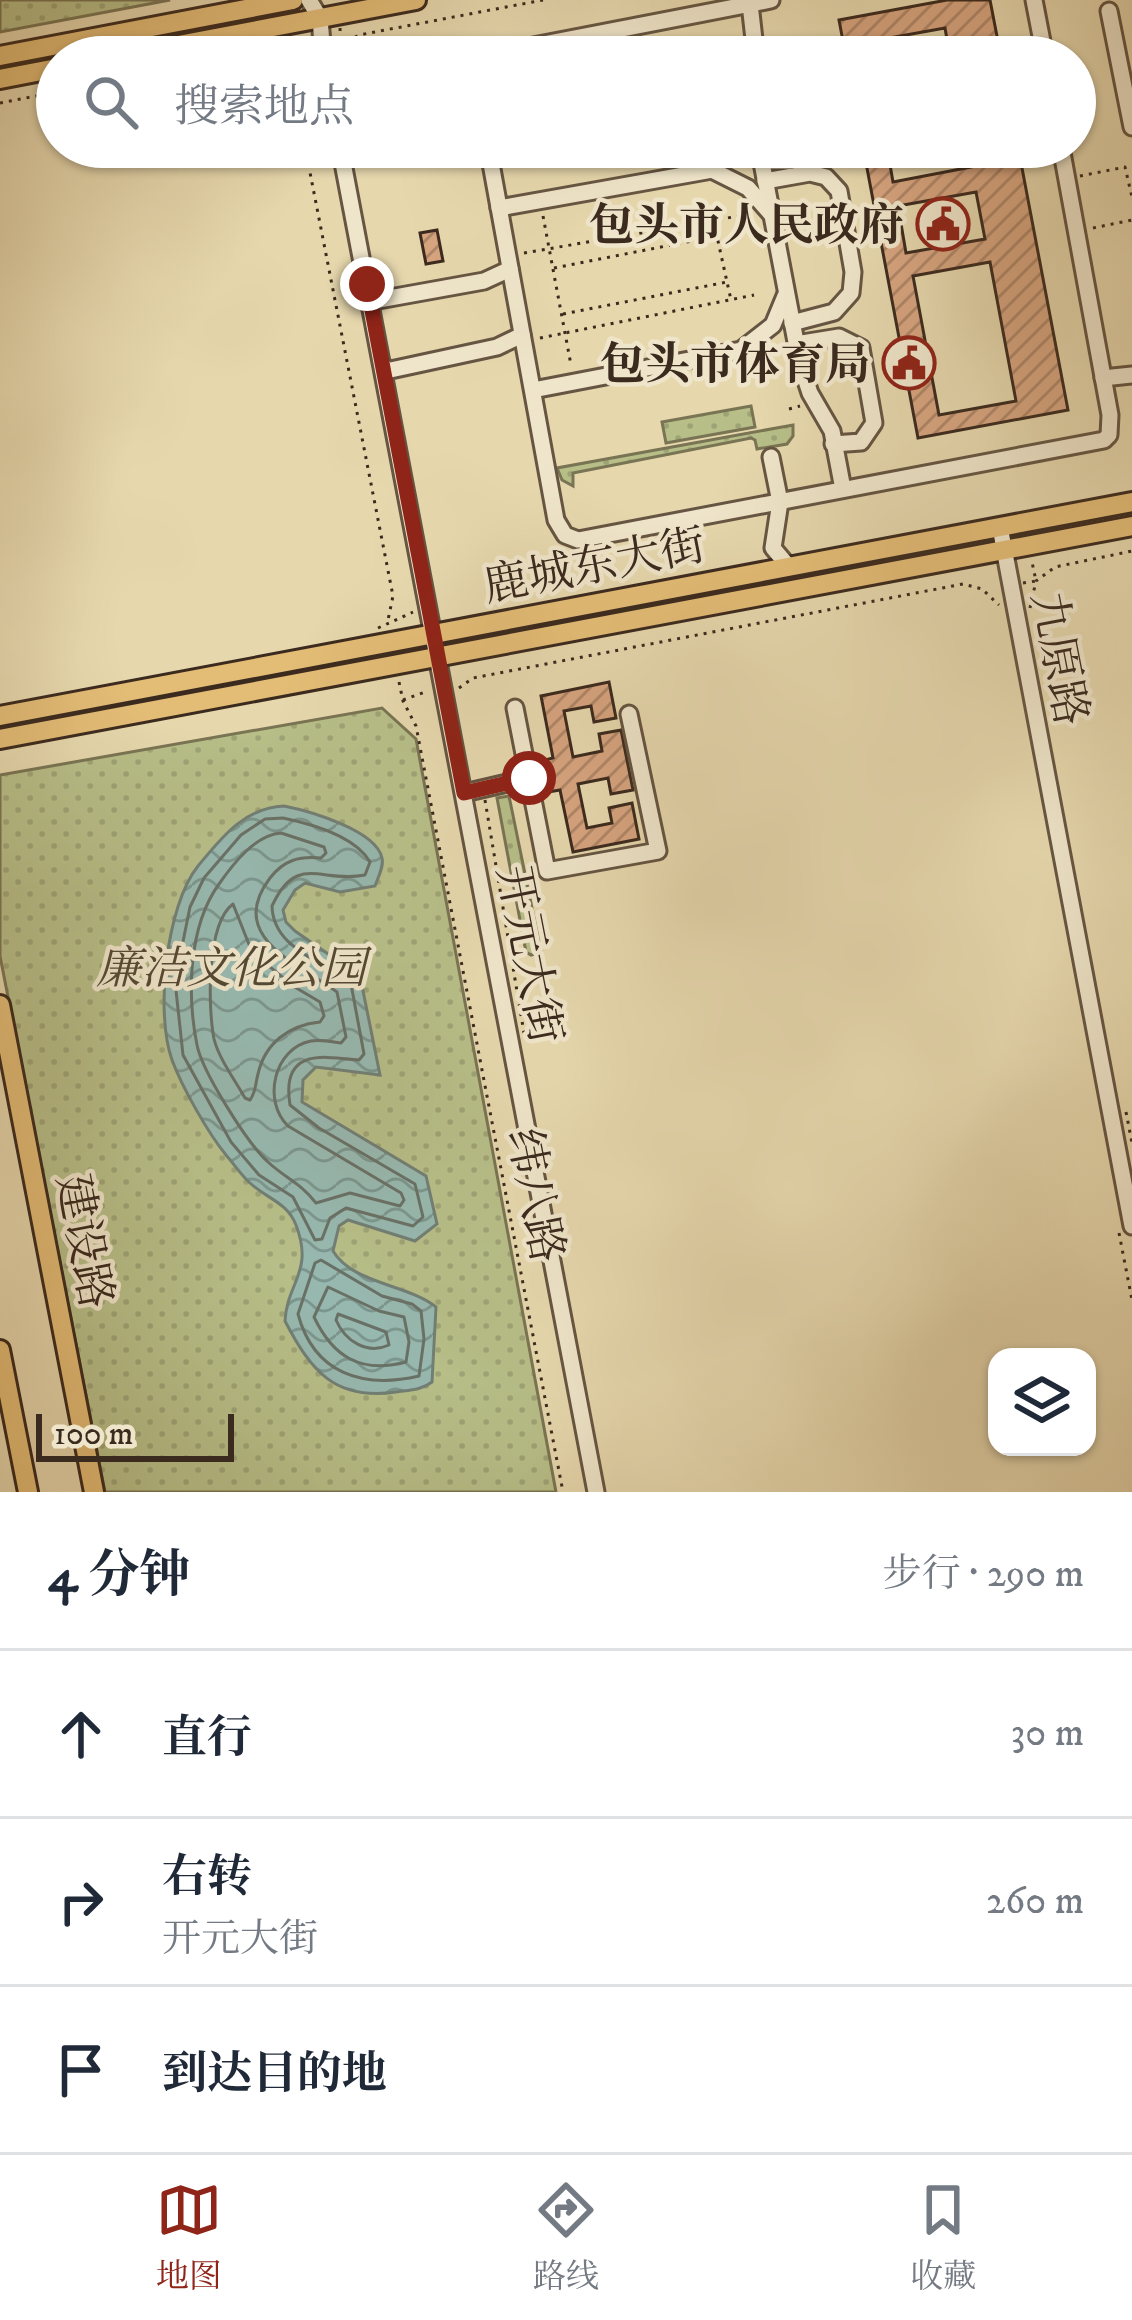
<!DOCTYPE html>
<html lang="zh">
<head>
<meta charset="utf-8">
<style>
  :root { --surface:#fff; --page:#f2f2f3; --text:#1f2937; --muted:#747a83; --line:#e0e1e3; --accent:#8f2418 }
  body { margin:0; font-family:"IM FELL DW Pica","Noto Serif SC",serif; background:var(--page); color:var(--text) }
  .controls { position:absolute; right:36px; bottom:36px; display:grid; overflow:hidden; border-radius:24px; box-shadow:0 3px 9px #0004 }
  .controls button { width:108px; height:108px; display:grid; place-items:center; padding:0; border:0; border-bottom:3px solid var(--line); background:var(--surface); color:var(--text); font:60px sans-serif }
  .scale { position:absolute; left:36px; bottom:30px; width:198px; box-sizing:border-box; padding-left:12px; border:6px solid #3b2a1e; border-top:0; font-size:33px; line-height:42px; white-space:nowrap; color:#3b2a1e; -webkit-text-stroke:9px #efe5ca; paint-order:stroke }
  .stop { position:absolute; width:36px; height:36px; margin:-27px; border:9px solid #8f2418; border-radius:50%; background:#fff }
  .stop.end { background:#8f2418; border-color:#fff; box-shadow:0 3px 12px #0008 }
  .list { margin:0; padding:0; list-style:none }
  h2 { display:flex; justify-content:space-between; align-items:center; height:156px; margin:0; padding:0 48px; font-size:51px }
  h2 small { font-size:39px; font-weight:400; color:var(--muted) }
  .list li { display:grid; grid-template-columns:78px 1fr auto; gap:36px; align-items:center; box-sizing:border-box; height:168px; padding:0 48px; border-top:3px solid var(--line) }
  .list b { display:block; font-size:45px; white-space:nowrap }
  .list p { margin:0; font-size:39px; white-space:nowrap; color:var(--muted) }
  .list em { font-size:39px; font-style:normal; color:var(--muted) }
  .icon { flex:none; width:66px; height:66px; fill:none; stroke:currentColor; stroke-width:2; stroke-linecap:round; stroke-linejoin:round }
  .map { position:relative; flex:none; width:1132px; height:1492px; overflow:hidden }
  .search { position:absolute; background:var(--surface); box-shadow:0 3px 9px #0004; left:36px; right:36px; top:36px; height:132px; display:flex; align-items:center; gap:30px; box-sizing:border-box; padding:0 42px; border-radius:66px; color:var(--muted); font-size:45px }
  .sheet { height:660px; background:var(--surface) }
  nav { display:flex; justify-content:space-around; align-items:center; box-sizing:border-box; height:168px; border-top:3px solid var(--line); background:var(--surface); font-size:33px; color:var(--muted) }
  nav a { display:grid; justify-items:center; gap:6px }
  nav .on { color:var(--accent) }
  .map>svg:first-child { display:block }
</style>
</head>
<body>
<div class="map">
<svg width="1132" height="1492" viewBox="0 0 1132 1492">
  <defs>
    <pattern id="green-dots" width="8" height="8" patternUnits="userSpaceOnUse" patternTransform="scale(3)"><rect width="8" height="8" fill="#b7be88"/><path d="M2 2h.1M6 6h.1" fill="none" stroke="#9ea375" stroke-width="1.8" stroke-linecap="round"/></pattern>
    <pattern id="water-waves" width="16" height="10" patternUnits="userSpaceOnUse" patternTransform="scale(3)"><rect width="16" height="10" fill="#97b8af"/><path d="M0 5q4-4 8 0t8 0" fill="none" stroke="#7c968e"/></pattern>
    <pattern id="building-hatch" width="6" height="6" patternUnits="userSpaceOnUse" patternTransform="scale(3)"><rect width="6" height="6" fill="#d6a47f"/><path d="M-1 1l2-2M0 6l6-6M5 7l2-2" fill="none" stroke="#af8667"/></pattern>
  </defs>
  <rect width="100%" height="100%" fill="#e6d7ad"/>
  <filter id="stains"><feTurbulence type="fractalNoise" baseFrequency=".00167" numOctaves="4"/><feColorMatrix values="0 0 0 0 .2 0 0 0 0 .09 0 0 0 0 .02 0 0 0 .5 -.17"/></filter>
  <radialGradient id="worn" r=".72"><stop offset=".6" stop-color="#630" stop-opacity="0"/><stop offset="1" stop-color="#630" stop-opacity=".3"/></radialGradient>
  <g fill="url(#green-dots)" stroke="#797453" stroke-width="3">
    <path d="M0 0H170L0 32Z"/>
    <path d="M751 406 755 427 666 443 662 422Z"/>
    <path d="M793 425V436L787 444 757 449 755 440 751 438 573 473V486L562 480 557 468Z"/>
    <path d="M382 708 416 739 556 1492H105L0 956V775Z"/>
    <path d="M509 796 541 952 531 955 526 952 497 798Z"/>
  </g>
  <path fill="url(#water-waves)" stroke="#727f75" stroke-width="3" d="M284 806C309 811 376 830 382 858 384 867 378 877 375 886L340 892 305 883 295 890 283 910 286 922 295 931 360 976 380 1075 316 1067 303 1080 302 1102 426 1176 437 1224 415 1241 348 1220 339 1226 333 1251C353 1284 407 1284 436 1307L432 1382C422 1390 410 1390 396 1392 335 1401 311 1371 285 1321 287 1282 314 1272 296 1225 287 1202 267 1199 250 1183 241 1175 234 1164 226 1155 208 1133 182 1087 172 1060 155 1012 166 906 198 866 222 837 244 808 284 806Z"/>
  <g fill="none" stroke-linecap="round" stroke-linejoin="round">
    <g stroke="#697166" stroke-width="3">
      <path d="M283 818C312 824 355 836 370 862L365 875C321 884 297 852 272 906 273 949 323 960 351 984L364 1054 359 1060C320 1056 281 1049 290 1105L319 1128 415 1184 423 1217 413 1226 346 1208 330 1218 322 1239 315 1240 293 1197 259 1175 231 1142 183 1055 175 981 190 907 204 878 241 835 265 819Z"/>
      <path d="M281 833 324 847 326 853 321 858C299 856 284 860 270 878 225 937 299 964 337 992L346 1037 341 1043C331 1042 321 1039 311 1041 274 1048 262 1101 288 1126L401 1193 404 1200 400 1206 350 1193 316 1203C301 1183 285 1178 268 1162 247 1143 202 1071 197 1045 187 995 188 927 219 884 233 864 255 835 281 833Z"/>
      <path d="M233 904 252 952 293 986 320 1002 324 1016 320 1022C289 1025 265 1043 258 1074 255 1085 256 1092 250 1100L245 1098C235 1080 219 1059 214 1039 208 1008 206 924 233 904Z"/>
      <path d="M321 1260 382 1296 412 1304 421 1311 424 1339 419 1376C363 1389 314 1374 298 1314L315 1263Z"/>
      <path d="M328 1287 379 1311 404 1317 409 1342 406 1362C361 1374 333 1357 314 1317Z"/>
      <path d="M338 1314 386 1332 389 1345C367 1355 345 1341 336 1320Z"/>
    </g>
  </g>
  <g fill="url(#building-hatch)" stroke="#3b2a1e" stroke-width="3" fill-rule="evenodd">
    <path d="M947 0H990L1001 57H950L945 28 867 42 870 57H846L839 20Z"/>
    <path d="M863 147H887L893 182 971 167 967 147H1018L1068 410 918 438ZM976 192 985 239 906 253 898 206ZM990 262 1016 401 939 415 913 276Z"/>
    <path d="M437 230 443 261 426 264 420 233Z"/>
    <path d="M609 682 616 718 594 722 591 706 564 711 573 757 602 751 599 734 621 730 633 790 611 794 608 778 578 784 587 828 612 823 609 808 632 803 639 839 573 852 560 790 548 792 541 761 553 758 541 696Z"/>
  </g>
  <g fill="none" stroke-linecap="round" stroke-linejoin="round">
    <g stroke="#665542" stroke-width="21">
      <g id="minor">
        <path d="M309 0 320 18 323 57"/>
        <path d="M1034 0 1045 57"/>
        <path d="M750 4 756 57"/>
        <path d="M1109 11 1132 127"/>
        <path d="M757 50 783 57"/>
        <path d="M477 57 771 0"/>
        <path d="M340 147 596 1492"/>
        <path d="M488 147 556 520 565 535 578 540 1104 440 1109 435 1110 415 1061 147"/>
        <path d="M759 147 800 363 810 393 832 431 843 489"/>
        <path d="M761 161H789L807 147"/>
        <path d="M765 181 810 173 826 177 839 191 853 272 851 293 834 312 792 323"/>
        <path d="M499 208 712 170 748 188 770 213"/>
        <path d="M369 295 373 301 484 281 510 269"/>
        <path d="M796 344 839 337 861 348 874 423 861 442 833 444"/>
        <path d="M383 365 386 371 497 347 522 335"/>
        <path d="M1103 378 1132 375"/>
        <path d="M533 390 741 350 773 325 785 296"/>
        <path d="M771 457 780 502 773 548 789 567"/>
        <path d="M1000 527 1132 1226"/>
        <path d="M515 708 547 871 658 851 629 714"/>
        <path d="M464 793 529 778"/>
      </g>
    </g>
    <g stroke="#3b2a1e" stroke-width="24">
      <g id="major">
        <path d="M0 56 293 0"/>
        <path d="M115 57 416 0"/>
        <path d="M0 79 57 68"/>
        <path d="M0 716 1132 502"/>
        <path d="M0 739 1132 526"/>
        <path d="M0 1005 94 1492"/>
        <path d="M0 1350 28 1492"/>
      </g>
    </g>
    <g stroke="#3b2a1e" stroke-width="3" stroke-dasharray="3 6" stroke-linecap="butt">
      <path d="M340 28 341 49"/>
      <path d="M248 57H269"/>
      <path d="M297 57 310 52"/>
      <path d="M337 57 349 41 359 35 543 0"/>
      <path d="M0 103 57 92"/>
      <path d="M305 147 393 596 388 620"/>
      <path d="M1080 176 1125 167 1132 197"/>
      <path d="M543 216 571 365"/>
      <path d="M714 223 731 300"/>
      <path d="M1093 228 1132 220"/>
      <path d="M524 253 739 216"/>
      <path d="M554 268 717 236"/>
      <path d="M563 314 727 282"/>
      <path d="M540 338 754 295"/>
      <path d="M789 409 800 406"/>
      <path d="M1023 583 1036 581 1032 562"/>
      <path d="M1030 608 1036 581 1055 567 1132 551"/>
      <path d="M378 628 413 612"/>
      <path d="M399 682 403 701 416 726 563 1492"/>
      <path d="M459 688 473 678 963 584 982 589 999 605"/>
      <path d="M403 700 428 691"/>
      <path d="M485 800 524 1033"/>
      <path d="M1126 1112 1132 1143"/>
      <path d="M1119 1233 1132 1300"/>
    </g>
    <use href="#minor" stroke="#efe5ca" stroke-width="15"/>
    <use href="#major" stroke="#e3bc76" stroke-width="18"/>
  </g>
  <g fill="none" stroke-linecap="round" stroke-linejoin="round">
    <path stroke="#8f2418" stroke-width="15" d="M367 284 464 793 529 778"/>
  </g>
  <defs>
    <g id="civic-ring" transform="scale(2.7)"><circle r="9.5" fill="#efe5ca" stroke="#8f2418" stroke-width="1.5"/><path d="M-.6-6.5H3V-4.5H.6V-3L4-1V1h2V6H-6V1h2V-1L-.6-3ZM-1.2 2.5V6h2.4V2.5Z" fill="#8f2418"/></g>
  </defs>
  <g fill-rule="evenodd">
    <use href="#civic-ring" x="943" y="224"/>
    <use href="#civic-ring" x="909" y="363"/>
  </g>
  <g text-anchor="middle" stroke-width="9" stroke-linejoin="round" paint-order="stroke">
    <g font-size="45" font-weight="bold" fill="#3b2a1e" stroke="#efe5ca" text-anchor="end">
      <text x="904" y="240">包头市人民政府</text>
      <text x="870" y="379">包头市体育局</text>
    </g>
    <g font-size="45" fill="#3b2a1e" stroke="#efe5ca">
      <text transform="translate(594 564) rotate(-11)" y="16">鹿城东大街</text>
      <text transform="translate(1061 658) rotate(79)" y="16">九原路</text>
      <text transform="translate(531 954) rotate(79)" y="16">开元大街</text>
      <text transform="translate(537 1195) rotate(79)" y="16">纬八路</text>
      <text transform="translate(86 1241) rotate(79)" y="16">建设路</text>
    </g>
    <g font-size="45" font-style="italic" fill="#544833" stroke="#efe5ca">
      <text x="231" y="983">廉洁文化公园</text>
    </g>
  </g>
  <rect width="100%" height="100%" filter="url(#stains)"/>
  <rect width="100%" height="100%" fill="url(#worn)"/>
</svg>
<div class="controls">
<button><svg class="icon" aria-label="layers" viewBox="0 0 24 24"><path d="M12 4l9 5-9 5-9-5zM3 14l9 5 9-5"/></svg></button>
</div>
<div class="scale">100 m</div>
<div class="stop" style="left:529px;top:778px"></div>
<div class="stop end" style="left:367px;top:284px"></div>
<div class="search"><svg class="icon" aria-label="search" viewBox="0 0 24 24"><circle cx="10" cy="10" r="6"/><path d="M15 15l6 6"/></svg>搜索地点</div>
</div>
<section class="sheet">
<h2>4 分钟<small>步行 · 290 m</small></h2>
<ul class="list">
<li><svg class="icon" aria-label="ahead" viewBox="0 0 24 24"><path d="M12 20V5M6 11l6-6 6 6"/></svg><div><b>直行</b></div><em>30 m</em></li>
<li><svg class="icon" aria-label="right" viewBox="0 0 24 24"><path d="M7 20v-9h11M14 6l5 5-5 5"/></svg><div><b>右转</b><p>开元大街</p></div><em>260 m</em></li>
<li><svg class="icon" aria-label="arrive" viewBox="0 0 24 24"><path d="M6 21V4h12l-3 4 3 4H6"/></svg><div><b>到达目的地</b></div></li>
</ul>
</section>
<nav>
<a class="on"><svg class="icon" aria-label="map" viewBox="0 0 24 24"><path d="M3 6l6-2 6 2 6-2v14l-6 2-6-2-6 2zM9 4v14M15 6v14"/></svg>地图</a>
<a><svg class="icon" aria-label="directions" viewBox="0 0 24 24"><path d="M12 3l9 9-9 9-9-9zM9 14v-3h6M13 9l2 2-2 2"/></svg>路线</a>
<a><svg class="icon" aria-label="saved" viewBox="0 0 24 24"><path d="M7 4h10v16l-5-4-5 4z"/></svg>收藏</a>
</nav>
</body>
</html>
